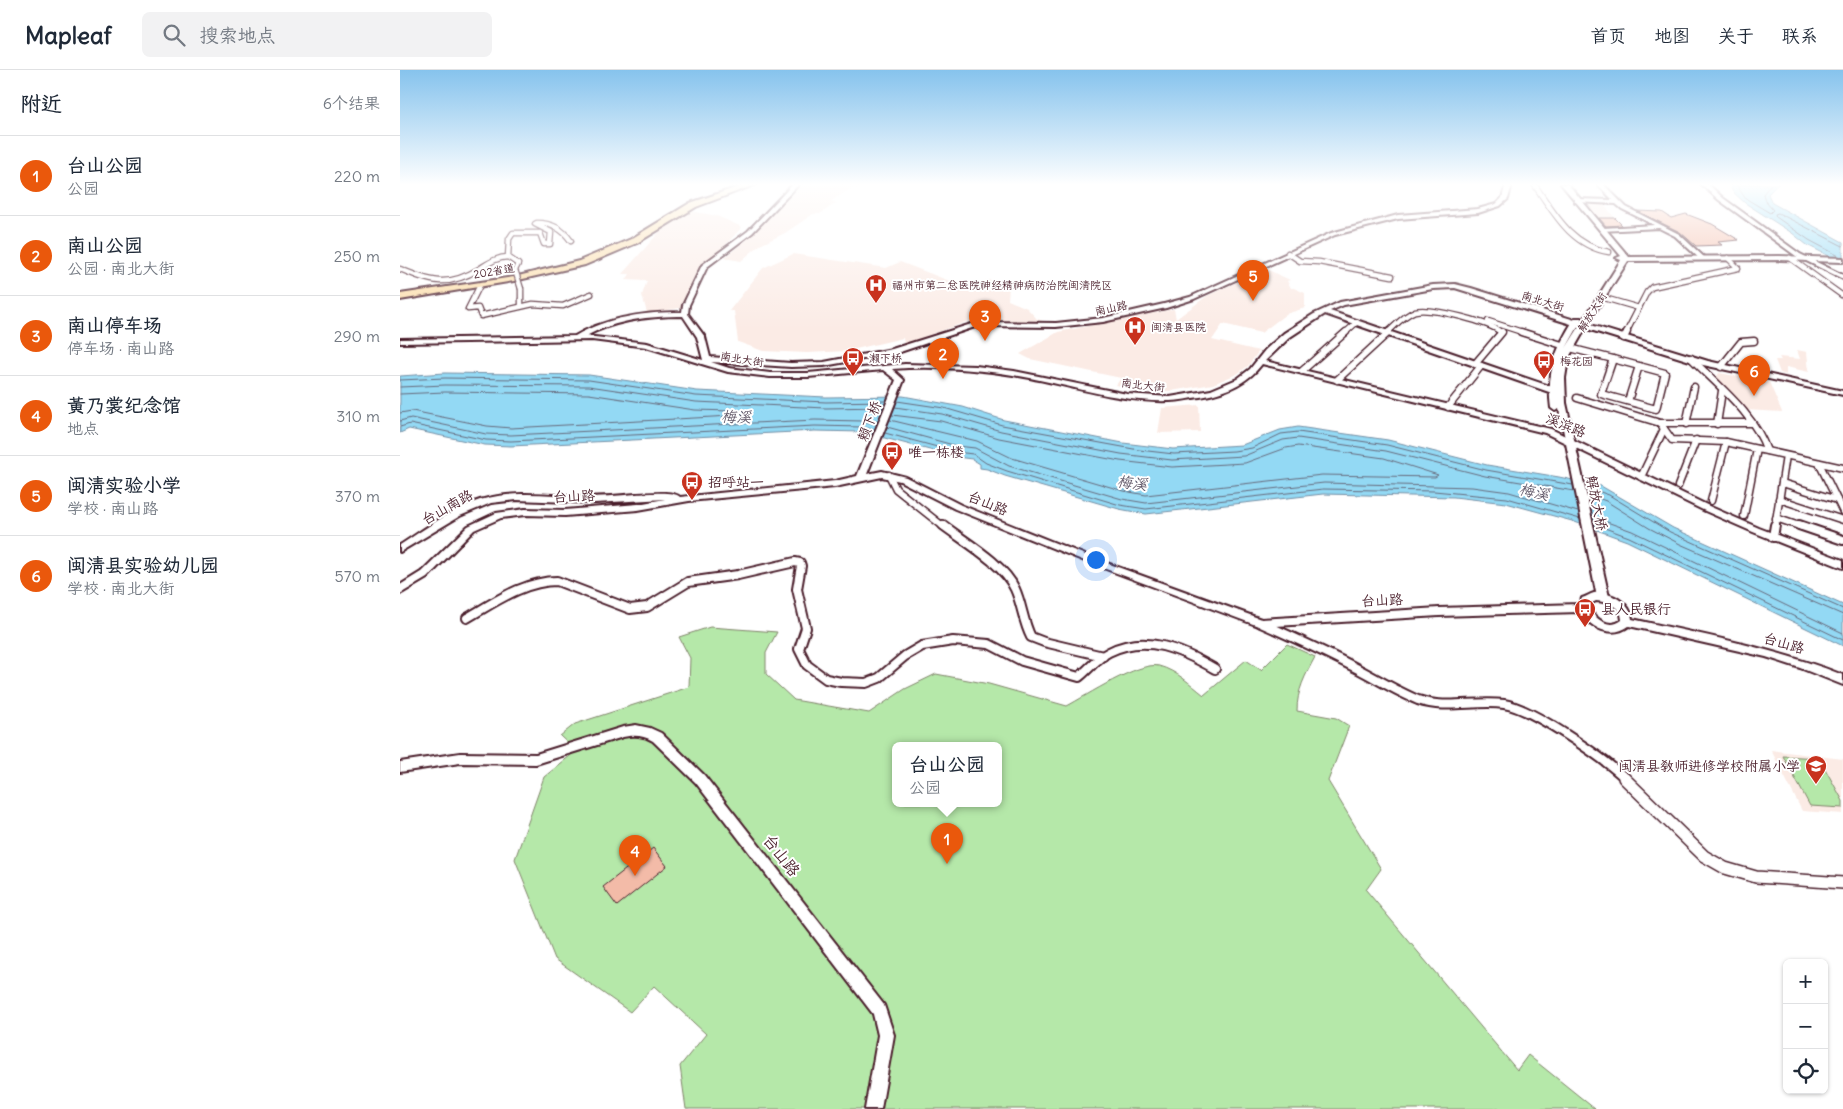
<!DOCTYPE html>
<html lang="zh">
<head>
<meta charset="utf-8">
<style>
  :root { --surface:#fff; --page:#f2f2f3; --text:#1f2937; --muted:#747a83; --line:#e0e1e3; --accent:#ea580c }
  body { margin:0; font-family:Delius,"LXGW WenKai TC",sans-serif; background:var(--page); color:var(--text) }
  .controls { position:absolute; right:15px; bottom:15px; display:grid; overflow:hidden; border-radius:8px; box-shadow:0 1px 4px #0004 }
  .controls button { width:45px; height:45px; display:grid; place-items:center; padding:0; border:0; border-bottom:1px solid var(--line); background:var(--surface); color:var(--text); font:25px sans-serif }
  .you { position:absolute; left:695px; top:489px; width:18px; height:18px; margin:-12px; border:4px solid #fff; border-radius:50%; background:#1a73e8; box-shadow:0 0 0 8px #1a73e833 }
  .badge { display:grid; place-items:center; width:32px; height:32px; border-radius:50%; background:var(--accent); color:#fff; font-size:16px; font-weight:700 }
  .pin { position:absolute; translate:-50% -41px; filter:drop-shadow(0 1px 2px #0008) }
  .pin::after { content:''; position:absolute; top:26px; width:18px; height:15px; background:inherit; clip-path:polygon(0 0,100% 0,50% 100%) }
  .popup { position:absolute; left:492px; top:672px; width:110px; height:65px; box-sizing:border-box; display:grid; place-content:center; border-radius:8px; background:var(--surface); filter:drop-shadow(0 1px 4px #0005); font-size:16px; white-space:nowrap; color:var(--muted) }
  .popup b { font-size:19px; color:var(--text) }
  .popup::after { content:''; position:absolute; left:50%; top:100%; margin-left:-10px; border:10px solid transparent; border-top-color:var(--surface) }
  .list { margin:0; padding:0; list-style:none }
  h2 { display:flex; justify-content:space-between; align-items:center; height:65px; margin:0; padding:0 20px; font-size:21px }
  h2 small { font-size:16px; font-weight:400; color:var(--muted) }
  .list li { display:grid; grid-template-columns:32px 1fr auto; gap:15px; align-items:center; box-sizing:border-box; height:80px; padding:0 20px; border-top:1px solid var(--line) }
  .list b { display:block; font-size:19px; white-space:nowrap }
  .list p { margin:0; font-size:16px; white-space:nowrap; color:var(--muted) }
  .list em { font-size:16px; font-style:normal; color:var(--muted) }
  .icon { flex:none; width:28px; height:28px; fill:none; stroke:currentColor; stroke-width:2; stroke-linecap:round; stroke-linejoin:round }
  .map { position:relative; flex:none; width:1443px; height:1039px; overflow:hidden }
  header { display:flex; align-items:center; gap:30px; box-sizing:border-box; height:70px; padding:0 25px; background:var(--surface); border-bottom:1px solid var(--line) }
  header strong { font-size:24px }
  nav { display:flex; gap:28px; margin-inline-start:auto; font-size:18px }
  .search { width:350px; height:45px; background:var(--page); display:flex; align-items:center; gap:12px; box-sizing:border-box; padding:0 18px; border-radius:8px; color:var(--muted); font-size:19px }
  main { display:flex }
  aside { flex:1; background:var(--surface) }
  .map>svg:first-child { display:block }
</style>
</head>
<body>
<header>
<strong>Mapleaf</strong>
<div class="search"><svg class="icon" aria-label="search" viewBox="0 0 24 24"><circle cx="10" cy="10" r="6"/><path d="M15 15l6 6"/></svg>搜索地点</div>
<nav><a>首页</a><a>地图</a><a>关于</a><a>联系</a></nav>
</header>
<main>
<aside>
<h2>附近<small>6个结果</small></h2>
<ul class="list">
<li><span class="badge">1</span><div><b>台山公园</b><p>公园</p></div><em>220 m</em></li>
<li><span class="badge">2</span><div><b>南山公园</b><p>公园 · 南北大街</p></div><em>250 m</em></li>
<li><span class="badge">3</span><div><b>南山停车场</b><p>停车场 · 南山路</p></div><em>290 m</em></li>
<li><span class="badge">4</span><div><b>黄乃裳纪念馆</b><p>地点</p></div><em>310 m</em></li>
<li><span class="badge">5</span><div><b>闽清实验小学</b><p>学校 · 南山路</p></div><em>370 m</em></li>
<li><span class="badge">6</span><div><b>闽清县实验幼儿园</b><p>学校 · 南北大街</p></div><em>570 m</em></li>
</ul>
</aside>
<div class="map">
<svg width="1443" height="1039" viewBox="0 0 1443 1039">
  <rect width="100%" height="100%" fill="#fff"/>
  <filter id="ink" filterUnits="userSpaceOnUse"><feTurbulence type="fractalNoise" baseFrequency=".02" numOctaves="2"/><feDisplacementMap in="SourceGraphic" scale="10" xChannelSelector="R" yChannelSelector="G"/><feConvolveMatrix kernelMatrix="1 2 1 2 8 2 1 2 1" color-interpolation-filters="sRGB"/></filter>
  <g filter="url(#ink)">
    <g fill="#fbebe5">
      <path d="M400 114H466L459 119 452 118 431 131 436 133 420 144H413L385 163 360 175 341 191 324 188 349 168 370 146 381 131Z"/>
      <path d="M1185 135H1204L1215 148H1196Z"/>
      <path d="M291 141 317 146 342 157 321 180 301 196 281 238 247 243 242 225 247 211 226 210 230 204H222L262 159Z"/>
      <path d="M393 184 486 198 500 192 568 218 587 210 603 212 609 216 608 230 627 238 637 249 650 253 585 249 566 252 504 274 503 268 447 281 407 283 363 281 338 272 334 241H329L363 198Z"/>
      <path d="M866 199 890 210 887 211 891 218H894L905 223V238L886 244 861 263 823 254 812 270 859 281 848 296 837 304 813 314 771 321 742 320 716 315 721 308 630 289 620 284 658 262 774 239 776 249 807 226Z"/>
      <path d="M1397 280 1407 282 1409 302 1386 297V305L1380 303 1375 290H1381L1379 287 1400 289Z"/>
      <path d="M1319 303 1369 312 1382 342 1345 340 1316 308Z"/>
      <path d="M799 335 800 362 758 363 762 338Z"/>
      <path d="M1371 680 1443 689V744L1402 741Z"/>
    </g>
    <g fill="#b5e8a9" stroke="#80846a" fill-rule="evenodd">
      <path d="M310 557 377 562 366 583V604L394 630 469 643 505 619 536 604 589 614 667 636C686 626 739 591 759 596 777 601 790 614 804 625L846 590 861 600 887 574 915 587C905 606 897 620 897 641L936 648 949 656 928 711 981 799 966 820 1117 1000 1128 985 1195 1039H286L280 996 306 964 254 916 230 942 155 889 115 789 144 707 176 681 160 666 175 654 289 617 290 588 279 567ZM496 675H598V733H496Z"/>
      <path d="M1383 686 1419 688 1443 731V738L1410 736Z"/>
    </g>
    <g fill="#93d9f4" stroke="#768fa4">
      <path d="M1331 114H1378L1368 124 1372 133 1443 172V193L1407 175 1392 163 1345 133 1332 121Z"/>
      <path d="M45 303 189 305 297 321 426 327 503 326 563 337 604 350 723 373 773 379 842 375 880 360 898 357 988 370 1087 395 1159 407 1201 416 1273 458 1443 535V576L1227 471 1172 451 1106 433 1054 427 923 424 746 444 719 439 605 406 587 399 580 398V394L572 389 556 387 462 362 415 361 111 376 85 375 9 359 0 363V306Z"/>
    </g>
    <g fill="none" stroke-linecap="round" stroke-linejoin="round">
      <g stroke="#67697b" stroke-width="1">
        <path d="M1336 114 1345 128 1370 143 1373 140 1365 131 1363 124 1371 114"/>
        <path d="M1441 187 1409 170 1376 147 1375 144 1378 143 1443 176"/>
        <path d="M0 310 45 308 189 310 296 326 426 332 486 331"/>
        <path d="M0 317 45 315 189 316 296 332 426 338 484 337"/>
        <path d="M0 324 45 322 189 324 295 340 331 341 333 344 331 346 111 358 87 356 12 341 0 343"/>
        <path d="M497 331 544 338 602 355 739 380 774 384 834 381 852 378 881 364 898 362 987 375 1086 400 1173 415"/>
        <path d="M495 337 542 344 601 361 721 384 772 390 844 386 883 370 898 368 986 381 1085 406 1174 421"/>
        <path d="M490 350 577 371 612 388 724 421 746 425 922 405 1035 407 1038 405 984 388 898 376 886 378 845 393 772 397 720 391 599 368 541 351 492 345"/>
        <path d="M0 351 11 348 86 364 111 365 415 350 463 351 477 354"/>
        <path d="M0 357 10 354 86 370 111 371 415 356 462 357 474 360"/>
        <path d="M487 357 557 376 575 378 609 396 722 429 746 433 924 413 1072 417 1109 422 1178 442"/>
        <path d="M485 363 556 382 573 384 586 393 607 401 720 435 746 439 923 419 1034 421 1107 428 1180 449"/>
        <path d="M1186 417 1209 425 1270 462 1443 539"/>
        <path d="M1187 424 1206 431 1249 458 1280 474 1443 545"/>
        <path d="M1193 447 1232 461 1443 563"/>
        <path d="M1194 454 1229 467 1443 570"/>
      </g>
    </g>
    <g fill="#f3bba8" stroke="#4a1f2b">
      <path d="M1237 141 1262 142 1271 148 1286 144 1312 154 1339 170 1318 172 1322 175 1296 176 1280 162Z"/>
      <path d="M1199 148H1215L1222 155 1206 156Z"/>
      <path d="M253 778 267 796 217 836 203 817Z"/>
    </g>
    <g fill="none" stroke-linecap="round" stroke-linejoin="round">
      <g stroke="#4a1f2b" stroke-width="7">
        <g id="minor-far3">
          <path d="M1134 114C1154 143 1171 176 1209 182"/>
          <path d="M888 183 900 191 919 192 992 206"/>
          <path d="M108 187 109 169 113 163H140L144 174H150L151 162 135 154 137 153C151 153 163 159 171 171"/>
          <path d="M1390 188 1443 226"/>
          <path d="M0 199C32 212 47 218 79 199 89 193 97 187 108 187L118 194 115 200 117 206"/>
          <path d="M80 215 68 239 78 238 81 246 133 234 163 236 191 224"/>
          <path d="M121 219V236"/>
          <path d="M1201 227 1239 238"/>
          <path d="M1088 251 1125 263"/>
          <path d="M945 263 957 252"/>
          <path d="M987 263C996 255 1004 245 1015 241 1031 237 1094 253 1101 263"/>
          <path d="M1226 263 1247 222 1252 217 1338 198 1328 188"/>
        </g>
      </g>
      <g stroke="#4a1f2b" stroke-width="9">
        <g id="minor-far2">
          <path d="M1121 262 1162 275"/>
          <path d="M1224 268 1227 262"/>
          <path d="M1170 278 1213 289"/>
          <path d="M1291 288C1318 316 1354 343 1367 381"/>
          <path d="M1213 289 1265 303 1256 339 1201 324Z"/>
          <path d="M1075 294 1102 262"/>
          <path d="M1321 297 1341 272 1354 271"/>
          <path d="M902 301 946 262"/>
          <path d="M937 310 989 262"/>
          <path d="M1177 328 1260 353 1272 370 1326 372 1443 398"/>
          <path d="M1228 331 1239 296"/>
          <path d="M1048 337 1081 296"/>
          <path d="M1260 353H1352"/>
          <path d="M1286 354 1294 317"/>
          <path d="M1317 354 1322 321"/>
          <path d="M1419 393 1443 442"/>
          <path d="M489 405 496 419 544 457"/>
          <path d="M1241 407 1264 359"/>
          <path d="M1382 413 1437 430"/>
          <path d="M1278 416 1296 370"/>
          <path d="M1379 429 1443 450"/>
          <path d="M1311 431 1326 372"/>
          <path d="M1344 446 1357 379"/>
          <path d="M1376 448 1402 457"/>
          <path d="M1375 457 1386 386"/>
        </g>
      </g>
      <g stroke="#4a1f2b" stroke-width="12">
        <g id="minor-far1">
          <path d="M543 455C565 472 603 493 615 519 622 534 623 552 631 567L644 572 703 586"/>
          <path d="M1399 455 1443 470"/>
          <path d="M1373 467 1375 455"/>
          <path d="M67 548C95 532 124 511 157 511L230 539 247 537 288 512 338 505 395 492 400 493 401 496 397 519 406 558 399 579 407 595 426 609 441 612 466 613 479 608 505 586 522 576 553 571 589 574 622 591 679 607C689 599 697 588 709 582 746 563 782 580 815 599"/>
          <path d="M861 553C895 568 928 583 960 600 979 610 998 622 1018 630 1046 640 1075 630 1104 634 1132 638 1205 689 1226 709"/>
        </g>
      </g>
      <g stroke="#4a1f2b" stroke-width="14">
        <path id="minor" d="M1224 708 1304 786 1325 798 1356 807 1443 813"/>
      </g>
      <g stroke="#4a1f2b" stroke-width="4">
        <g id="tertiary">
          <path d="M393 114H399L352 163 307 197 289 235 288 244 305 267 310 287 391 293 424 292 492 279 578 252 656 253 703 248 764 234 790 227 931 163 998 145 1078 139 1096 134 1102 128 1106 114H1112L1108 129 1100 136 1078 143 998 149 935 165 794 229 766 238 703 252 656 257 578 256 497 283 424 296 391 297 311 292 329 298 370 303H408L505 294 576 296 614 301 727 324 770 327 811 320 837 309 850 299 865 280 884 263 914 244 940 232 1033 215 1055 214 1071 218 1308 291 1443 321V325L1303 295 1055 218 1033 219 944 235 930 241 1155 318V322H1149L925 244 890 267 865 291 1151 359 1311 437 1359 458 1443 490V498L1353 462 1305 441 1145 363 862 294C847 314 824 323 800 327 790 328 780 331 770 331 717 333 664 313 613 305 574 299 531 296 492 299L504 310 467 404 482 401 506 407 561 435 693 488 861 549 1039 538 1180 534 1182 528C1186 527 1190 524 1194 523 1210 521 1231 533 1232 549 1304 565 1374 578 1443 605V615L1400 598 1366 587 1229 556C1212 569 1190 558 1180 542L1039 546 861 557 687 492 555 439 500 411 482 407 435 417 289 431 238 440 165 446 125 445 101 448 74 460 27 508 0 524V515L21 502 68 456 96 443 125 439 165 440 238 434 265 429 195 433 117 430 91 433 60 446 0 482V475C25 459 51 439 80 430 113 420 148 425 182 427 200 427 218 426 236 424 247 424 272 420 280 427L435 411 457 406 496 310 483 300 408 307H370L328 302 246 277 192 270 0 273V269L175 266C207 247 245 242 282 242L283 235 302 195 348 161ZM283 246 297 267 303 290 247 273 186 266C216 250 249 246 283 246ZM1196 531C1208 532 1222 537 1222 550 1209 560 1196 549 1188 538L1190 534Z"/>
          <path d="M1197 114H1203L1226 137 1279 164 1305 188V190H1301L1275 166 1259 158 1201 161 1200 160 1203 158 1254 155 1222 139 1216 134 1175 132V130L1177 129 1213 130Z"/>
          <path d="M1301 114H1308L1323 128 1400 184 1443 205V209L1396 186 1319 130Z"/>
          <path d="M236 655 250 658 261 663 304 705 484 935 494 965 481 1039H465L478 965 473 944 296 713 253 671C243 665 234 665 223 667L136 694 60 693 0 702V692L60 683 136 684 223 657Z"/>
        </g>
      </g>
      <g stroke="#4a1f2b" stroke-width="4">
        <path id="secondary" d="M1161 114H1168L1229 187 1380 186 1443 188V192L1380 190 1228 191 1192 247 1168 289 1165 308 1166 333 1209 527 1207 530H1199L1197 527 1159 339 1155 341 1151 338C1146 303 1156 277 1175 248H1181L1182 250 1166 278 1221 190 1216 188 1221 186Z"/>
      </g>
      <g stroke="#4a1f2b" stroke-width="4">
        <path id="primary" d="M347 114H357L296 137 237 173 185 195 114 211 0 230V224L114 207 179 191 231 169 290 133Z"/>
      </g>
      <use href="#minor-far3" stroke="#fff" stroke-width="4.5"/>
      <use href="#minor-far2" stroke="#fff" stroke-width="6"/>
      <use href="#minor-far1" stroke="#fff" stroke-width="8"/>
      <use href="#minor" stroke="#fff" stroke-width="11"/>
      <use href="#tertiary" fill="#fff" fill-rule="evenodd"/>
      <use href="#secondary" fill="#fff" fill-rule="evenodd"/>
      <use href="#primary" fill="#fbddab" fill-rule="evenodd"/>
      <g stroke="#4a1f2b" stroke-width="7" stroke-linecap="butt">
        <path id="minor-bridge" d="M117 206 121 219"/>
      </g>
      <use href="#minor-bridge" stroke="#fff" stroke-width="4.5"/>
    </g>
  </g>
  <linearGradient id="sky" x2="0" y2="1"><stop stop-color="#86c3ed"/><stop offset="0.44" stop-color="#fff"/><stop offset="1" stop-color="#fff" stop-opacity="0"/></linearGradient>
  <rect width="1443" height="260" fill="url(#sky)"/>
  <defs>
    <g id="hospital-pin" transform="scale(1.125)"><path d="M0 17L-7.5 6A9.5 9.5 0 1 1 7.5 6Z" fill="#c8321e" stroke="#fff"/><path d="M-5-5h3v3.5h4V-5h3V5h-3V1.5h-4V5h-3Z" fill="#fff"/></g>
    <g id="bus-pin" transform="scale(1.125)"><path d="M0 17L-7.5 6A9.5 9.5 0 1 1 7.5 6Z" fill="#c8321e" stroke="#fff"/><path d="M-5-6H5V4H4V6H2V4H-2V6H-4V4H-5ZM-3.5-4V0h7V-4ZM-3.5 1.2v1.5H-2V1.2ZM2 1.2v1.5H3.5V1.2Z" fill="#fff"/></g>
    <g id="school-pin" transform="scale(1.125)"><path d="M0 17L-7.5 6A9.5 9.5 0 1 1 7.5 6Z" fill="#c8321e" stroke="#fff"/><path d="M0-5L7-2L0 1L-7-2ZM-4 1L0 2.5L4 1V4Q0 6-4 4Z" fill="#fff"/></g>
  </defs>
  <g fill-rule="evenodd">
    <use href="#hospital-pin" x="476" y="215"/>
    <use href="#hospital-pin" x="735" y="257"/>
    <use href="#bus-pin" x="453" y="288"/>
    <use href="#bus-pin" x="1144" y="291"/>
    <use href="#bus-pin" x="492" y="382"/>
    <use href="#bus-pin" x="292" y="412"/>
    <use href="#bus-pin" x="1185" y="539"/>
    <use href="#school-pin" x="1416" y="696"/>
  </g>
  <g text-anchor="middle" stroke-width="4" stroke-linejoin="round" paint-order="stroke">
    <g font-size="11" fill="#4a1f2b" stroke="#fff">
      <text transform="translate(94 201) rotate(-10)" y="4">202省道</text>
      <text transform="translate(1143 231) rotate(17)" y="4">南北大街</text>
      <text transform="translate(711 238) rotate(-12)" y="4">南山路</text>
      <text transform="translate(1192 242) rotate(-58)" y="4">解放大街</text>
      <text transform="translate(342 289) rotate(9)" y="4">南北大街</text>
      <text transform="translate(743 315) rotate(7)" y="4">南北大街</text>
    </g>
    <g font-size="11" fill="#4a1f2b" stroke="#fff" text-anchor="start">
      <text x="492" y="219">福州市第二总医院神经精神病防治院闽清院区</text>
      <text x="751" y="261">闽清县医院</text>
      <text x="469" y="292">濑下桥</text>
      <text x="1160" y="295">梅花园</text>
    </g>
    <g font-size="14" fill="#4a1f2b" stroke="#fff">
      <text transform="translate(469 351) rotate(-69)" y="5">赖下桥</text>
      <text transform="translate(1166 355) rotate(22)" y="5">溪滨路</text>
      <text transform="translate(174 426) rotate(-3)" y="5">台山路</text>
      <text transform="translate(588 433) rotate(22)" y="5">台山路</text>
      <text transform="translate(1197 433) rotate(78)" y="5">解放大桥</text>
      <text transform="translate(47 437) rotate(-29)" y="5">台山南路</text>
      <text transform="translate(982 530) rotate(-3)" y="5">台山路</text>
      <text transform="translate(1384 573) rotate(16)" y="5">台山路</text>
    </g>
    <g font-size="14" fill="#4a1f2b" stroke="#fff" text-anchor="start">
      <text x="508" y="387">唯一栋楼</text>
      <text x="308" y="417">招呼站一</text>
      <text x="1201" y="544">县人民银行</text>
      <text x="1400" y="701" text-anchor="end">闽清县教师进修学校附属小学</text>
    </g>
    <g font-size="15" font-style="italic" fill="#605767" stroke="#fff">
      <text transform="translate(336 347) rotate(1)" y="5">梅溪</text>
      <text transform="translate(732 413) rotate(7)" y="5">梅溪</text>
      <text transform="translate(1134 422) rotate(12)" y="5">梅溪</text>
    </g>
    <g font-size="16" fill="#4a1f2b" stroke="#fff">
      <text transform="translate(382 785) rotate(52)" y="6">台山路</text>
    </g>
  </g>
</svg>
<div class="controls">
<button>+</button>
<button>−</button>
<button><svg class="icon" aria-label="locate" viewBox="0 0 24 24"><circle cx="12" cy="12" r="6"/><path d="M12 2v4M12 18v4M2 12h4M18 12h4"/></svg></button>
</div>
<div class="you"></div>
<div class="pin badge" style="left:547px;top:794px">1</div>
<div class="popup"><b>台山公园</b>公园</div>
<div class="pin badge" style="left:543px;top:309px">2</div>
<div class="pin badge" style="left:585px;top:271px">3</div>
<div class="pin badge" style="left:235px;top:806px">4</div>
<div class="pin badge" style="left:853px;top:231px">5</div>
<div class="pin badge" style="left:1354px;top:326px">6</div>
</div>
</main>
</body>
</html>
